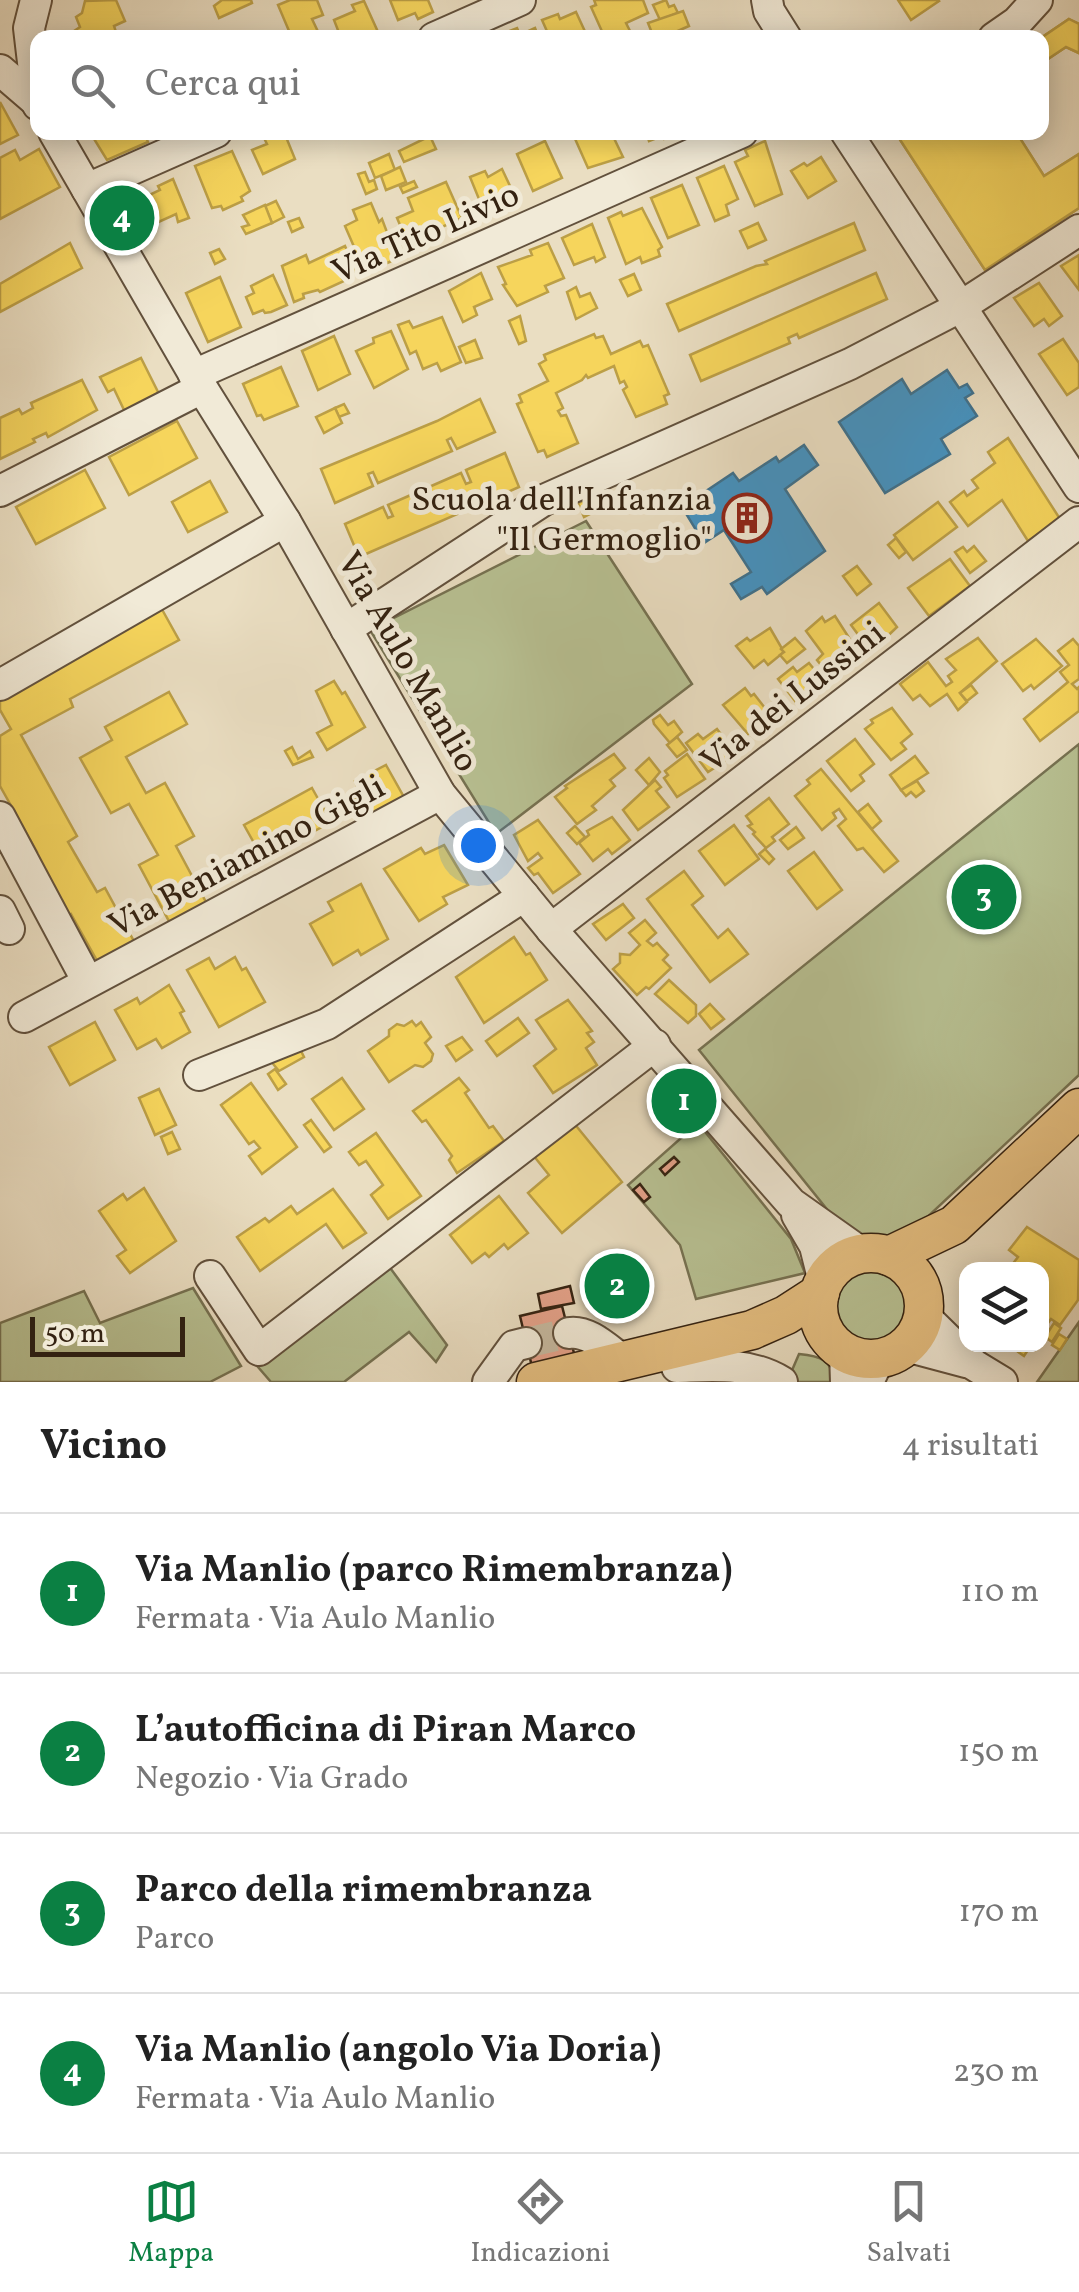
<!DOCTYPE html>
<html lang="it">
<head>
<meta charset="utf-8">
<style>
  :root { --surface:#fff; --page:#f2f2f2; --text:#222; --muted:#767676; --line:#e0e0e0; --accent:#0b8043 }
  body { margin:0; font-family:Vollkorn,serif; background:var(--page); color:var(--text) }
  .controls { position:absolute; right:30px; bottom:30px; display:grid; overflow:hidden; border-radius:20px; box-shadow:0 5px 25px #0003 }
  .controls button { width:90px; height:90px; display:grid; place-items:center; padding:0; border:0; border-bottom:2px solid var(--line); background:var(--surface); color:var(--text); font:50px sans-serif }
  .scale { position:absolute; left:30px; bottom:25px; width:155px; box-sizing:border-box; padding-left:10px; border:5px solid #342211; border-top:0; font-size:28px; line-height:35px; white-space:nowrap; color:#342211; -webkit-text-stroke:8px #f1ead7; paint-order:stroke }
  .you { position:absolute; left:478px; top:845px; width:35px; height:35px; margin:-25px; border:8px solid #fff; border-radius:50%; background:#1a73e8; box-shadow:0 0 0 15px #1a73e833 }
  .badge { display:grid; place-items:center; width:65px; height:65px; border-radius:50%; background:var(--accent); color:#fff; font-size:32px; font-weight:700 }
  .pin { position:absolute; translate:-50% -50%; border:5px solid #fff; box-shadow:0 2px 10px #0006 }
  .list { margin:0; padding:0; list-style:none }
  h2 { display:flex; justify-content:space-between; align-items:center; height:130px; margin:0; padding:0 40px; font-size:42px }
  h2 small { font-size:32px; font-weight:400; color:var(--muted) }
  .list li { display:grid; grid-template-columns:65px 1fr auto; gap:30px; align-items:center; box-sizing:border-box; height:160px; padding:0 40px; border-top:2px solid var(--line) }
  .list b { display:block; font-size:38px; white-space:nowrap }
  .list p { margin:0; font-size:32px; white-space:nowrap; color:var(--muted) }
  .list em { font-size:32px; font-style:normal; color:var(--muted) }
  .icon { flex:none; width:55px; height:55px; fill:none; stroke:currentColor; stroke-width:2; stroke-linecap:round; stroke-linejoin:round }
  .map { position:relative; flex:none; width:1079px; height:1382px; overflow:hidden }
  .search { position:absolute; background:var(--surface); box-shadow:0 5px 25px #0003; left:30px; right:30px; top:30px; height:110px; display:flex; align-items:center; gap:25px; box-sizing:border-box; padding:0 35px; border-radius:20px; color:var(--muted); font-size:38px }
  .sheet { height:770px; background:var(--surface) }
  nav { display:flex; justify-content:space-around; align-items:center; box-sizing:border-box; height:140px; border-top:2px solid var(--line); background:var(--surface); font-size:28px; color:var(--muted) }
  nav a { display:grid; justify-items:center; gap:5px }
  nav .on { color:var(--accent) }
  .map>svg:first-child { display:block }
</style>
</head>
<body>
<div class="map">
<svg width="1079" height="1382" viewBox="0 0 1079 1382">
  <rect width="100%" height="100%" fill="#eadec2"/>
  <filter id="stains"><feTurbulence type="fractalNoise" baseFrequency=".002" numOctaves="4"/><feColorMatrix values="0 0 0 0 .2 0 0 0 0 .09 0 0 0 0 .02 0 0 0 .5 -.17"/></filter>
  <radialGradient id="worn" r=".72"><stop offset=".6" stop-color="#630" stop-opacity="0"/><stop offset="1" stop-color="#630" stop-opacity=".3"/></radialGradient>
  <g fill="#b8c193" stroke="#767252" stroke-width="2.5">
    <path d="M586 521 692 684 496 834 370 630Z"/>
    <path d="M1079 744V1075L921 1223 898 1236 868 1237 857 1235 830 1213 699 1050Z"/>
    <path d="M698 1123 791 1239 805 1273 696 1299 680 1245 628 1185Z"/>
    <circle cx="870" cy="1305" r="41"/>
    <path d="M388 1265 447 1345 436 1362 409 1332 344 1382H271L252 1360Z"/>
    <path d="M193 1288 241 1366 210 1382H0V1323L84 1291 100 1323Z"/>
    <path d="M1079 1322V1382H1037Z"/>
    <path d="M799 1354C819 1356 833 1359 833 1382H798L790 1375Z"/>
  </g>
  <g fill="#f6d55c" stroke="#bc9f46" stroke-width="2.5" fill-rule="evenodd">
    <path d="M116 0 125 21 114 26 116 32 112 34 113 38H76L74 31 80 27 76 17 82 13 85 1Z"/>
    <path d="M222 0H251L252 3 219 18 214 6Z"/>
    <path d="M290 0H317L323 15 312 19 321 38H292L278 5Z"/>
    <path d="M390 0H428L433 12 418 19 415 13 398 20Z"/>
    <path d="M594 0H643L648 13 626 23 630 31 605 38 591 7 596 5Z"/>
    <path d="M666 0 669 7 674 5 678 13 660 20 653 5Z"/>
    <path d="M898 0H938L939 1 911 20Z"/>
    <path d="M364 1 378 32 367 38H341L334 20 355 11 352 5Z"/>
    <path d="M683 11 689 26 662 38H654L648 23Z"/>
    <path d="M576 12 588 38H550L542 20 558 14 560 19Z"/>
    <path d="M1069 19 1079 24V53L1066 47 1042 63 1041 38Z"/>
    <path d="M1069 19 1079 24V53L1066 47 1042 63 1041 38Z"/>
    <path d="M517 28 520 35 535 28 539 38H503L502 34Z"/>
    <path d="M0 102 18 135 0 144Z"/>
    <path d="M95 132H144L148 142 107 160 91 134Z"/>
    <path d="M279 132H284L295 159 263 174 252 150 267 144 264 138Z"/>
    <path d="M572 132H611L623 157 588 168Z"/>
    <path d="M646 132H678L664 139 662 136 649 141Z"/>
    <path d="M895 132H947L943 136 961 163 988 145 980 132H1016L1044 176 1079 154V208L985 270ZM1010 178 1028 206 1000 224 982 197Z"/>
    <path d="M895 132H1016L1044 176 1079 154V208L985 270Z"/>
    <path d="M430 136 436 149 404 162 399 151Z"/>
    <path d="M545 141 562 178 533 191 517 154Z"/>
    <path d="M765 141 782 194 755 206 735 162 748 156 745 150Z"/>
    <path d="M39 149 60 187 0 219V158L15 150 20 160Z"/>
    <path d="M232 151 250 191 241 197 243 201 223 210 221 206 212 208 195 166Z"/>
    <path d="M389 154 395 170 375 178 369 163Z"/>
    <path d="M821 157 836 181 808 198 791 171 804 163 807 166Z"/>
    <path d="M724 166 738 199 726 205 729 215 715 221 697 178Z"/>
    <path d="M400 167 406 182 386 190 381 176Z"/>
    <path d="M502 169 517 201 502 208 499 203 483 209 470 177 485 171 488 177Z"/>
    <path d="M365 172 369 182 374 180 377 189 366 194 358 174Z"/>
    <path d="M173 179 189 218 178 222 176 214 152 225 150 218 154 217 143 198 160 190 158 186Z"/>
    <path d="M414 181 417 187 403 193 400 187Z"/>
    <path d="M446 182 462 218 424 235 422 232 406 239 397 218 413 211 408 198Z"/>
    <path d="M682 185 699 225 668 238 651 198Z"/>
    <path d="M276 201 284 217 272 223 265 206Z"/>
    <path d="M371 203 379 222 382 219 397 259 365 272 345 226 357 220 353 210Z"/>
    <path d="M265 205 272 223 246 234 242 227 249 225 243 215Z"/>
    <path d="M642 208 662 247 658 250 660 256 642 263 640 257 626 264 608 218 621 212 623 216Z"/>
    <path d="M299 218 303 227 292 232 288 222Z"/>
    <path d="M758 223 766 240 748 248 740 231Z"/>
    <path d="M854 223 865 250 679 331 667 304 756 266 767 264 765 261Z"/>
    <path d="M592 224 605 257 596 262 594 257 574 265 562 238Z"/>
    <path d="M70 243 82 268 0 312V284Z"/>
    <path d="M548 243 564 278 545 286 548 292 517 306 503 285 506 284 498 267 532 255 530 250Z"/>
    <path d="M345 246 356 271 342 278 344 281 320 292 318 290 303 294 304 298 294 302 282 266 306 255 309 263Z"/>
    <path d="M219 249 225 259 215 264 210 253Z"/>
    <path d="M1079 255V290L1061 266Z"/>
    <path d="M481 273 492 299 474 307 477 315 463 322 449 291Z"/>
    <path d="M876 273 887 299 799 338 797 334 788 338 790 343 701 381 690 355Z"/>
    <path d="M634 274 641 290 628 296 620 280Z"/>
    <path d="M273 275 287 305 271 312 265 313 263 310 253 314 246 297 254 293 251 286Z"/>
    <path d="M220 277 241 327 208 342 186 293Z"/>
    <path d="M1039 283 1062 316 1049 326 1044 319 1034 326 1014 298Z"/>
    <path d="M576 287 580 297 590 293 597 308 576 319 567 292Z"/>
    <path d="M520 316 526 341 519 344 509 321Z"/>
    <path d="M442 317 461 362 441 371 437 363 423 369 416 351 410 354 398 325 409 321 413 328Z"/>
    <path d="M391 331 408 369 374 388 356 351 374 343 373 338Z"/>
    <path d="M594 334 596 338 603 336 611 354 640 341 643 347 648 345 669 394 664 396 667 404 636 417 623 390 627 387 624 381 620 383 614 366 588 378 586 375 582 380 556 393 563 408 558 411 561 416 566 415 578 443 547 457 544 450 538 452 517 404 522 402 519 395 548 381 539 364 546 360 544 355Z"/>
    <path d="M334 336 350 374 318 390 302 351Z"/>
    <path d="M1063 339 1079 363V387L1067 395 1039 354Z"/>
    <path d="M475 340 482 358 466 363 459 347Z"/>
    <path d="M141 358 160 396 125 412 114 389 108 392 100 377Z"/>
    <path d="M281 367 298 406 264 420 261 415 257 416 243 384Z"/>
    <path d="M82 380 97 410 48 437 46 433 33 439 35 442 0 459V418L19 409 22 414 33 408 31 403Z"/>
    <path d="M480 399 495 432 457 449 451 438 447 440 452 451 378 483 373 472 368 474 373 486 335 503 321 469 437 421Z"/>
    <path d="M344 404 349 413 339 417 335 408Z"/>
    <path d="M335 408 342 423 324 433 316 417Z"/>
    <path d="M177 421 197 458 129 495 109 457Z"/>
    <path d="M1008 438 1060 519 1028 541 1002 500 968 526 950 502 964 491 967 496 978 488 972 480 995 463 988 452Z"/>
    <path d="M505 453 519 487 359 557 345 524 383 507 388 518 393 516 388 505 461 473 466 484 471 482 466 470Z"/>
    <path d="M85 470 105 508 36 544 16 507Z"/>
    <path d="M210 481 227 512 188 532 172 502Z"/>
    <path d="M590 498 596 511 584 517 578 503Z"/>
    <path d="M938 502 957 527 913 560 894 535Z"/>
    <path d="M896 538 906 552 899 558 888 545Z"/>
    <path d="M974 546 986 561 970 573 955 552 963 547 967 552Z"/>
    <path d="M950 559 970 586 929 616 908 588Z"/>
    <path d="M857 566 871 584 857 595 843 576Z"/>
    <path d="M879 603 897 627 871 652 851 625Z"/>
    <path d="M159 604 179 640 70 699 73 707 21 735 77 836 68 842 97 892 105 888 136 945 100 966 71 914 64 919 28 857 37 852 0 786V736L11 729 0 710V699Z"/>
    <path d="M835 616 862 658 840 676 837 671 830 676 817 660 823 654 806 631 822 617 825 622Z"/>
    <path d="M770 628 784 652 768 665 764 660 754 668 736 646 747 638 750 641Z"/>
    <path d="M795 638 805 649 787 663 780 655 784 652 781 649Z"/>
    <path d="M978 638 997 661 960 693 967 702 958 710 947 694 930 706 920 695 913 700 900 684 928 662 946 686 952 682 948 676 956 670 946 659Z"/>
    <path d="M1036 639 1062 666 1034 689 1031 685 1023 691 1002 664Z"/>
    <path d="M1073 639 1079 646V679L1072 684 1077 689 1079 687V711L1040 741 1024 719 1068 682 1060 672 1069 665 1058 651Z"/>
    <path d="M809 663 827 685 814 695 809 690 795 701 778 679 793 667 797 672Z"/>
    <path d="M334 681 342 694 345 692 365 727 327 750 317 733 332 725 316 691Z"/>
    <path d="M971 685 977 693 967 701 960 693Z"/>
    <path d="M745 688 751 696 754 694 772 717 748 734 723 705Z"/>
    <path d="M169 692 187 724 126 757 146 793 165 783 194 836 176 846 207 904 171 925 139 865 158 855 129 804 111 813 80 758 112 740 105 727Z"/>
    <path d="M892 708 912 734 901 743 906 749 891 760 865 729 873 723 871 720Z"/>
    <path d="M660 715 668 725 674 721 682 732 670 743 654 724 653 720Z"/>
    <path d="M717 729 736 754 708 772 686 743 698 734 703 739Z"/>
    <path d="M677 737 687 750 677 757 667 745Z"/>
    <path d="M855 739 874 764 860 775 864 781 851 791 827 761Z"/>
    <path d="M292 747 298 759 310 751 313 757 293 765 285 751Z"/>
    <path d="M614 754 625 768 610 780 615 786 592 806 596 810 577 824 555 797 567 788 565 786Z"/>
    <path d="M687 754 705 779 677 797 664 778 668 775 665 771Z"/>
    <path d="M915 756 928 773 901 790 890 775Z"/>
    <path d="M649 758 660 772 649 785 636 770Z"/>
    <path d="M386 765 405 799 360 819 350 802 360 796 355 781Z"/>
    <path d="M821 769 898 861 884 872 863 848 857 850 838 826 846 819 839 809 833 813 836 818 822 830 795 796 810 784 807 780Z"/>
    <path d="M655 780 661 787 656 791 669 807 638 830 623 810Z"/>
    <path d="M917 781 924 791 916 797 911 792 906 796 901 790Z"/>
    <path d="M312 788 331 822 263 859 244 825Z"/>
    <path d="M769 798 789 824 772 837 775 841 766 848 753 834 755 832 748 826 752 824 746 816Z"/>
    <path d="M868 804 881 821 872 829 858 812Z"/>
    <path d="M612 817 630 840 612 854 608 849 593 861 579 843 589 835 587 831Z"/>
    <path d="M538 820 580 874 553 893 538 873 534 875 528 868 542 858 538 853 528 861 514 835Z"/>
    <path d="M734 825 759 859 725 885 699 851Z"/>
    <path d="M575 826 585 837 577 844 567 833Z"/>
    <path d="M796 827 804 838 788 849 780 840Z"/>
    <path d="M444 845 468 885 443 897 447 904 419 921 384 869 421 848 425 854Z"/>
    <path d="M765 849 774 859 769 864 759 854Z"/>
    <path d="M814 852 842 890 817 909 788 871Z"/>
    <path d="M684 871 703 896 692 905 718 938 728 929 748 954 710 982 647 899Z"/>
    <path d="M361 884 388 939 361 955 358 950 333 965 310 924 333 911 328 902Z"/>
    <path d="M623 904 634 918 606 940 593 924Z"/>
    <path d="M645 920 656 933 647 941 653 946 657 943 668 955 663 960 671 968 649 989 646 987 637 995 613 969 620 963V954L630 955 640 945 629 933Z"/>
    <path d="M514 937 526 955 530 953 547 980 484 1023 456 977Z"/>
    <path d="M235 957 242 970 246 968 265 1002 219 1027 187 970 209 958 215 969Z"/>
    <path d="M669 980 696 1005V1016L688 1023 655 994Z"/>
    <path d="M169 985 184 1011 180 1013 190 1032 162 1048 156 1039 137 1049 115 1010 137 998 140 1004Z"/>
    <path d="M568 1000 592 1031 587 1033 594 1042 586 1048 597 1065 553 1093 534 1066 556 1049 536 1020Z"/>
    <path d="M710 1004 724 1019 711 1029 699 1014Z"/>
    <path d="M518 1018 529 1033 497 1056 486 1041Z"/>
    <path d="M412 1021 416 1026 421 1022 431 1037 425 1043 433 1054 431 1061 423 1067 415 1065 389 1082 368 1051 389 1036V1030L397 1024 404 1026Z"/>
    <path d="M95 1022 115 1060 70 1085 49 1047Z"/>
    <path d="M462 1037 472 1050 456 1061 446 1046Z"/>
    <path d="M298 1045 304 1057 279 1071 269 1059Z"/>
    <path d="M275 1069 286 1084 278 1090 268 1074Z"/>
    <path d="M342 1078 364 1109 334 1130 312 1099Z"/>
    <path d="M459 1078 469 1090 465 1093 489 1128 493 1126 504 1141 457 1173 449 1160 452 1156 426 1120 422 1122 413 1111Z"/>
    <path d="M251 1083 297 1147 262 1174 249 1156 260 1148 254 1141 249 1144 221 1105Z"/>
    <path d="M159 1089 176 1125 155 1135 139 1098Z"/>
    <path d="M311 1120 331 1147 324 1152 304 1125Z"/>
    <path d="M573 1122 622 1182 562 1233 528 1193 549 1175 533 1155Z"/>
    <path d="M172 1132 180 1149 168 1154 161 1137Z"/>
    <path d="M376 1133 421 1196 388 1219 371 1195 383 1185 366 1161 359 1165 349 1152Z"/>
    <path d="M144 1188 176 1241 130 1273 117 1256 126 1250 99 1211 123 1194 127 1200Z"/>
    <path d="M333 1189 366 1233 343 1248 326 1224 260 1271 237 1237 265 1218 269 1222 291 1206 297 1214Z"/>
    <path d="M499 1196 528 1233 508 1249 504 1244 489 1257 485 1253 472 1263 450 1235Z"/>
    <path d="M1027 1227 1079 1260 1078 1300 1060 1325 1051 1319 1042 1331V1270H1008L1018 1257 1009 1250Z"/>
    <path d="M1054 1323 1061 1328 1052 1342 1045 1337Z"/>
    <path d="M1059 1334 1067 1339 1060 1350 1052 1345Z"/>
    <path d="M1007 1344H1032L1024 1356Z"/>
  </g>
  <path fill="#d6604d" stroke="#a54d3b" stroke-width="2.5" d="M630 1263 637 1289 598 1299 590 1273Z"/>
  <g fill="#4393c3" stroke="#3e718e" stroke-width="2.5">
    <path d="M947 370 959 388 967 384 973 393 965 398 977 416 941 439 950 454 885 493 839 422 902 379 911 394Z"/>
    <path d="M804 445 818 465 785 489 825 551 767 594 762 587 741 599 731 584 751 572 724 530 704 543 682 507 733 473 739 481 776 457 779 462Z"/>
  </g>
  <g fill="#e5a28a" stroke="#342211" stroke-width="2.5">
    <path d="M674 1157 679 1162 665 1175 660 1169Z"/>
    <path d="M640 1184 650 1197 644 1202 633 1190Z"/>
    <path d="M570 1286 574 1303 541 1309 538 1294Z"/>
    <path d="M562 1306 576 1361 533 1371 520 1316Z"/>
  </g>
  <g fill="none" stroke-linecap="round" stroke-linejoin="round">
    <path stroke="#c6b89f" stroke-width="30" stroke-dasharray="30 15" stroke-linecap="butt" d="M526 1343 569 1333"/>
    <g stroke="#62513d" stroke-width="34">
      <g id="minor">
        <path d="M36 0 29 28 38 105"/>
        <path d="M767 0 769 11 786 38"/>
        <path d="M434 38 520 0"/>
        <path d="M994 38 1017 22 1037 0"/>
        <path d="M0 70 35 100"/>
        <path d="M54 132 202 388 285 521 440 794 551 929 791 1203 863 1254"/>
        <path d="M846 132 1079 487"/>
        <path d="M87 189 216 132"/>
        <path d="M194 375 742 132"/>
        <path d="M0 491 202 388"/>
        <path d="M346 629 544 500 850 364 960 307 1079 230"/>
        <path d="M0 685 285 521"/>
        <path d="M0 817 88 982"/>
        <path d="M0 911 9 929"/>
        <path d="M551 929 1079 522"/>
        <path d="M24 1017 440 794"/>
        <path d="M199 1075 327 1024 524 896"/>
        <path d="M797 1215 815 1246 824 1282"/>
        <path d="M210 1276 259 1350 655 1045"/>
        <path d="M924 1316 974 1365 1002 1382"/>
        <path d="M569 1333C588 1330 606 1348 621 1359"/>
        <path d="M906 1346 966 1362"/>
        <path d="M845 1352 846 1382"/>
        <path d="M677 1367C714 1366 750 1362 782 1382"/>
        <path d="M488 1382 514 1346 526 1343"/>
        <path d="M868 1382 879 1359"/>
      </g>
    </g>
    <g stroke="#342211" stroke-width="41">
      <g id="major">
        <circle cx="871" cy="1306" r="53"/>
        <path d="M889 1256 954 1225 1079 1108"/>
        <path d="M536 1382 752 1330 786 1315 820 1293"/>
      </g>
    </g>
    <use href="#minor" stroke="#f1ead7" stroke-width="30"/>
    <use href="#major" stroke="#e5bf81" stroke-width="38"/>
  </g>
  <defs>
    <g id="building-ring" transform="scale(2.5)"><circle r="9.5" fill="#f1ead7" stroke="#8f2418" stroke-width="1.5"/><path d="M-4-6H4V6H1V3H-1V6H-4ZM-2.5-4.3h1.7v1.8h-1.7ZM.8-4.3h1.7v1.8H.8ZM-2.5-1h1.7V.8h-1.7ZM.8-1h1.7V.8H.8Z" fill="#8f2418"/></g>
  </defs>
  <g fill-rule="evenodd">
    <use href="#building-ring" x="747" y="518"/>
  </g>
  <g text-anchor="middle" stroke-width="10" stroke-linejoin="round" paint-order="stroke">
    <g font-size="35" fill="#342211" stroke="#f1ead7">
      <text transform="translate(425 232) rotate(-24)" y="12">Via Tito Livio</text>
      <text transform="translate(409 661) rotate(60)" y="12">Via Aulo Manlio</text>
      <text transform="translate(792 696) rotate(-38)" y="12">Via dei Lussini</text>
      <text transform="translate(246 855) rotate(-28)" y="12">Via Beniamino Gigli</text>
    </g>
    <g font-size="35" fill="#342211" stroke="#f1ead7" text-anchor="end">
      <text x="712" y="510">Scuola dell'Infanzia<tspan x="712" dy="40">"Il Germoglio"</tspan></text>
    </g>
  </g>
  <rect width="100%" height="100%" filter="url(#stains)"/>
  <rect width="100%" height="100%" fill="url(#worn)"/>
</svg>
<div class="controls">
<button><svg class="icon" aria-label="layers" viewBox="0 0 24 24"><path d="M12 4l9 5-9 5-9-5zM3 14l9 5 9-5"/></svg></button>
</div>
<div class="scale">50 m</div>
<div class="you"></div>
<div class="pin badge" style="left:684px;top:1101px">1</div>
<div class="pin badge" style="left:617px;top:1286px">2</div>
<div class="pin badge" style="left:984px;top:897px">3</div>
<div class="pin badge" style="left:122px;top:218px">4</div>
<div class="search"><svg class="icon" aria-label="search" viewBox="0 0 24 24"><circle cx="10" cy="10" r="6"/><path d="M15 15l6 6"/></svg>Cerca qui</div>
</div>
<section class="sheet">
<h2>Vicino<small>4 risultati</small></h2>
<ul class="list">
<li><span class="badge">1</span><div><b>Via Manlio (parco Rimembranza)</b><p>Fermata · Via Aulo Manlio</p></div><em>110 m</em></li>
<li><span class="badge">2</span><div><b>L’autofficina di Piran Marco</b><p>Negozio · Via Grado</p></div><em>150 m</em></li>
<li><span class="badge">3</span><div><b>Parco della rimembranza</b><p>Parco</p></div><em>170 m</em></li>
<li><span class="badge">4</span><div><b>Via Manlio (angolo Via Doria)</b><p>Fermata · Via Aulo Manlio</p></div><em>230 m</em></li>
</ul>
</section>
<nav>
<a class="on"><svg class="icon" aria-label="map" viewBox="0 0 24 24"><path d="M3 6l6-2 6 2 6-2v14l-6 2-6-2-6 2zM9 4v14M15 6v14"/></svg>Mappa</a>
<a><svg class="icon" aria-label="directions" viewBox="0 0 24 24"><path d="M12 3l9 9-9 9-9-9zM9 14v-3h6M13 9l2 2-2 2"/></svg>Indicazioni</a>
<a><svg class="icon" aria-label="saved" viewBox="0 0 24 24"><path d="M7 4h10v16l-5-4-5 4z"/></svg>Salvati</a>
</nav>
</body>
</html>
